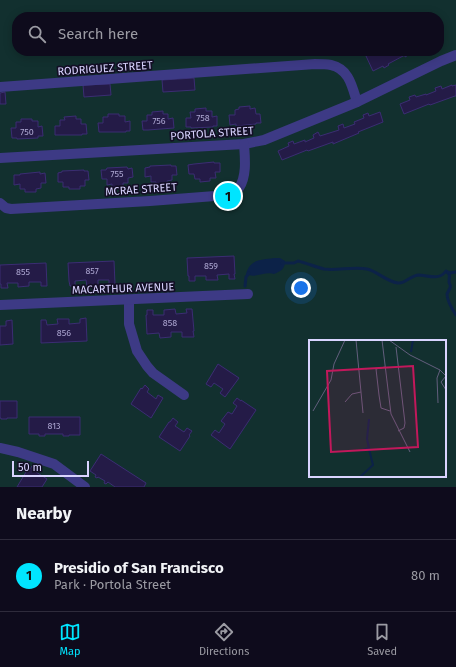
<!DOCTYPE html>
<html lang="en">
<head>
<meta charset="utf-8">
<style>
  :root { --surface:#0e0b1c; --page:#171425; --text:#f1f3f6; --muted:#9b9ba3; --line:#2e2b3b; --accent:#00e5ff }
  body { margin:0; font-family:"Fira Sans",sans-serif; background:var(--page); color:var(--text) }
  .scale { position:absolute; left:12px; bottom:10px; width:77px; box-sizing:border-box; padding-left:4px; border:2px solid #d9d4ff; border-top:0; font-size:11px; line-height:14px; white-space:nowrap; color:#d9d4ff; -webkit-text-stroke:3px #130f26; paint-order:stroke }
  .you { position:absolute; left:301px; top:288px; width:14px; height:14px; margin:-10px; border:3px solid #fff; border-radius:50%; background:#1a73e8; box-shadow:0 0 0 6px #1a73e833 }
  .badge { display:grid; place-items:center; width:26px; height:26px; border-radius:50%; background:var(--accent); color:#111; font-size:13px; font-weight:700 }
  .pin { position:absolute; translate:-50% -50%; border:2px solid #fff; box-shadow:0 1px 4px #0006 }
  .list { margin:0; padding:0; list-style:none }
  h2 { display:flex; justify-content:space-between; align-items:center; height:52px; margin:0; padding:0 16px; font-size:17px }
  h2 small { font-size:13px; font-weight:400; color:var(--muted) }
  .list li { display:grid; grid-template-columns:26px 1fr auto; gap:12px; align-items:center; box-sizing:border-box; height:72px; padding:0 16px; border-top:1px solid var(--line) }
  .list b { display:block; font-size:15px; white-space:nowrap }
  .list p { margin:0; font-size:13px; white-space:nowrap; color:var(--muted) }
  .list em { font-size:13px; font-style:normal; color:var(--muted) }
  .icon { flex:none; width:22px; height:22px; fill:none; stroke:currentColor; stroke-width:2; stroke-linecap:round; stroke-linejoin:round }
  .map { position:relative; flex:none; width:456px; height:487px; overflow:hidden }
  .search { position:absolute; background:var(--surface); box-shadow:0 2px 10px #0003; left:12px; right:12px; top:12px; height:44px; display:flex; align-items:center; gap:10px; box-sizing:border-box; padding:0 14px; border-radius:16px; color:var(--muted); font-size:15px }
  .sheet { height:124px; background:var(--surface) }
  nav { display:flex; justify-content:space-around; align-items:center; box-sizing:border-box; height:56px; border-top:1px solid var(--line); background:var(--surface); font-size:11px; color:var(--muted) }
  nav a { display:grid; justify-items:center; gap:2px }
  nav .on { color:var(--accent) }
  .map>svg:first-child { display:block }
</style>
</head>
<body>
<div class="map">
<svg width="456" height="487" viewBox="0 0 456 487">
  <rect width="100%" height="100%" fill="#130f26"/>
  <path fill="#12302f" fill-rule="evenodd" d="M0 0H456V487H0ZM17 17H439V51H17ZM310 341H445V476H310Z"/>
  <path fill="#0c2248" d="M274 258H280L285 261C285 269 281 271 274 274 265 271 255 279 246 274 250 259 261 260 274 258Z"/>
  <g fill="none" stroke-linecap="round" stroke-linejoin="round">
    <g stroke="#0c2248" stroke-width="3">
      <path d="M282 263H294L298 261C306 263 316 267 324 269 338 271 353 266 367 269 377 271 387 282 398 283 405 284 410 276 418 275 428 275 439 281 446 271 451 275 449 276 449 282 450 286 451 284 450 288 449 290 448 292 447 294 447 301 452 309 456 315"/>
      <path d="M448 272 450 273 456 272"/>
      <path d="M245 286 246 277 249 273"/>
    </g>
  </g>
  <g fill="#241b47" stroke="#3b2d73">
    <path d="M376 51H413L409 53 410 54 405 57V55L388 64 389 65 384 68 383 66 373 71 366 56Z"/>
    <path d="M194 78 195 90 163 92 162 80Z"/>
    <path d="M110 84 111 95 84 97 83 85Z"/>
    <path d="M452 85V86L456 85V96H455L430 105 429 104 404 114 400 104 410 100 409 97 415 95 416 97 426 94V95L436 91 435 88 441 86 442 89Z"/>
    <path d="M5 92 6 104H0V93Z"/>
    <path d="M250 106V109L255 108 256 114H260L261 123H256V124L236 126V124L230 125 229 115H235V110L239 109V107Z"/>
    <path d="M206 108V111H212V117L217 116V126H213V127L191 128V127H186V118H191L190 112H195V109Z"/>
    <path d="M163 111V114H168V119L173 118 174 128 148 130H143L142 121H147V115H152V112Z"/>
    <path d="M380 112 383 122 358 132 359 133 333 144V142L308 151 307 150 282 160 278 151 289 146 288 143 293 141 294 144 305 140V142L314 138 313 135 318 132 320 136 339 130 338 126 343 124 344 128 355 124 354 122 364 118 363 115 368 113 369 116Z"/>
    <path d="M108 114H119V116H125V122L130 121V131H126V132H99L98 123H103V117H108Z"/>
    <path d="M76 116V119H81V124H86L87 134H82V135H55V126H60V120H65L64 117Z"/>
    <path d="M21 119H32V121H38V127L42 126 43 136H38V138L17 139V138H12L11 128H16V122H21Z"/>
    <path d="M214 162V163H220V172H215L216 178H210V181L200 182V179H195L194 174H189L188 165 194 164Z"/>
    <path d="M171 165V166H176L177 175H172V180L167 181V184L156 185V182H151V176L145 177V168L150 167V166Z"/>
    <path d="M127 167 128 169 132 168 133 177 128 178V183H123V187H112V184L107 185V179H102L101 170H106L107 168Z"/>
    <path d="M84 170V171H88L89 180H85V186H80V189H69V187H63V182H58V173L62 172V171Z"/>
    <path d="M40 172V174L45 173 46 183H41V188L36 189V192H25V189H20V184L14 185V175H20V174Z"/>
    <path d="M234 256 235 274H234L235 279H229V274L217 275 218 280H206V276H195V281H189V276H188L187 258Z"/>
    <path d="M114 261 115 284H109V280H98V285L87 286 86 280 75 281V286H70L69 281 68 263Z"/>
    <path d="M46 263 47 286H41V282H29V286L18 287V283H7L8 288H1V284H0V265Z"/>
    <path d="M175 309 176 314 187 313 186 309H192L194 331H193L194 337H182V332H171V337L160 338 159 333 147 334 146 315H147V310H153V315H164V310Z"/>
    <path d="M86 318 87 341 41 343V320H46L47 325 58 324 57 319H69V324L80 323V319Z"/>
    <path d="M12 320 13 344 0 345V326H6V321Z"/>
    <path d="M218 364 239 378 225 397 220 393 223 389 214 383 211 387 206 384Z"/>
    <path d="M145 385 149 389 147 392 156 399 158 395 163 398 151 418 131 404 141 388 142 389Z"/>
    <path d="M237 398 241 401V400L256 410 230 449 211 435 215 430 219 433 225 424 221 421 228 412 232 414 237 406 233 403Z"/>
    <path d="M0 401H17V418H7V419H1V418H0Z"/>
    <path d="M29 417H80V435H69V436H63V434H45V436H39V434H29Z"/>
    <path d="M173 418 178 422 175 426 184 432 187 428 192 431 189 435 190 436 180 451 159 437 169 422H170Z"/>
    <path d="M101 454 146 483 144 487H115L108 482 106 484 104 483 105 481 98 477 97 478 95 477 96 475 90 471Z"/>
    <path d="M32 466 37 470 36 472 47 479 42 487H17L29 467 30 469Z"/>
  </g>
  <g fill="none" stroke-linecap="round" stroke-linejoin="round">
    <g stroke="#3d3a85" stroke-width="10">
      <path d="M0 87 315 64C320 64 326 64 331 65 349 69 352 86 357 102"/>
      <path d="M0 158 244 144 264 140 357 102 441 61 456 55"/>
      <path d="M0 203 6 208 11 209 150 201 228 195C232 193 236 191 239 188 247 176 245 158 244 144"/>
      <path d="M129 300V324L137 351 147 366 153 373 184 395"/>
      <path d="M0 305 248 294"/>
      <path d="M0 448 18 452 54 464 85 487"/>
    </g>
  </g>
  <g text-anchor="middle" stroke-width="3.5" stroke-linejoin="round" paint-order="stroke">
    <g font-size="9" fill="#aca6d1">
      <text x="203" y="121">758</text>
      <text x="159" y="124">756</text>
      <text x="27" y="135">750</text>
      <text x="117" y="177">755</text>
      <text x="211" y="269">859</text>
      <text x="92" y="274">857</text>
      <text x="23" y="275">855</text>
      <text x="170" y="326">858</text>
      <text x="64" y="336">856</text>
      <text x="54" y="429">813</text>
    </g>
    <g font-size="11" fill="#d9d4ff" stroke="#130f26">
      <text transform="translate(105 68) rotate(-4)" y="4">RODRIGUEZ STREET</text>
      <text transform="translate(212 133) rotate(-4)" y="4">PORTOLA STREET</text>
      <text transform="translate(141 189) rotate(-4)" y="4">MCRAE STREET</text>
      <text transform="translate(123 288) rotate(-2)" y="4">MACARTHUR AVENUE</text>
    </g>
  </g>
  <g transform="translate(309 340)">
    <rect width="137" height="137" fill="#130f26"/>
    <path d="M0 0H137V137H0Z" fill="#12302f"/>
    <path fill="none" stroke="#0c2248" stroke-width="2" d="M102 12 104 0M51 111 60 108 58 99 60 79M51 137 64 125 60 109"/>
    <path fill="none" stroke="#625e7d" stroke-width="1" d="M47 0 54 73M73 0 82 74 101 112M80 0 101 15 131 30 137 36 132 42 137 50M87 7 96 83 95 88 89 91M76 27 67 29 70 55 72 68 81 71M36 62 43 54 52 52M129 63 128 38 131 30M4 71 22 40 25 24 36 0"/>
    <path fill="#c2185b" fill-opacity="0.15" stroke="#c2185b" stroke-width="2" d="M104 26 109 107 22 112 18 31Z"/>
    <rect width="137" height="137" fill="none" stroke="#d9d4ff" stroke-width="2"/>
  </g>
</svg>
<div class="scale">50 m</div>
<div class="you"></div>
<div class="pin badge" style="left:228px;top:196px">1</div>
<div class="search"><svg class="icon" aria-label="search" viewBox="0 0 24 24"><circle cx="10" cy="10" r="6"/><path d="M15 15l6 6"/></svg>Search here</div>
</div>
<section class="sheet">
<h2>Nearby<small></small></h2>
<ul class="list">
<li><span class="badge">1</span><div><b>Presidio of San Francisco</b><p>Park · Portola Street</p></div><em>80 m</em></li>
</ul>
</section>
<nav>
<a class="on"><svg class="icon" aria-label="map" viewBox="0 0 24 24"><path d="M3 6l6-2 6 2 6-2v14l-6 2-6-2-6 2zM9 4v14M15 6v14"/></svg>Map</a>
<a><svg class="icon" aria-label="directions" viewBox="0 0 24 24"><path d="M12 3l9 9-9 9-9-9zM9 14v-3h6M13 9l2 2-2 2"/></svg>Directions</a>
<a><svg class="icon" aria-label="saved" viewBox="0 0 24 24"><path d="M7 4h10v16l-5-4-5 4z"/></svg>Saved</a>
</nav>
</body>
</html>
